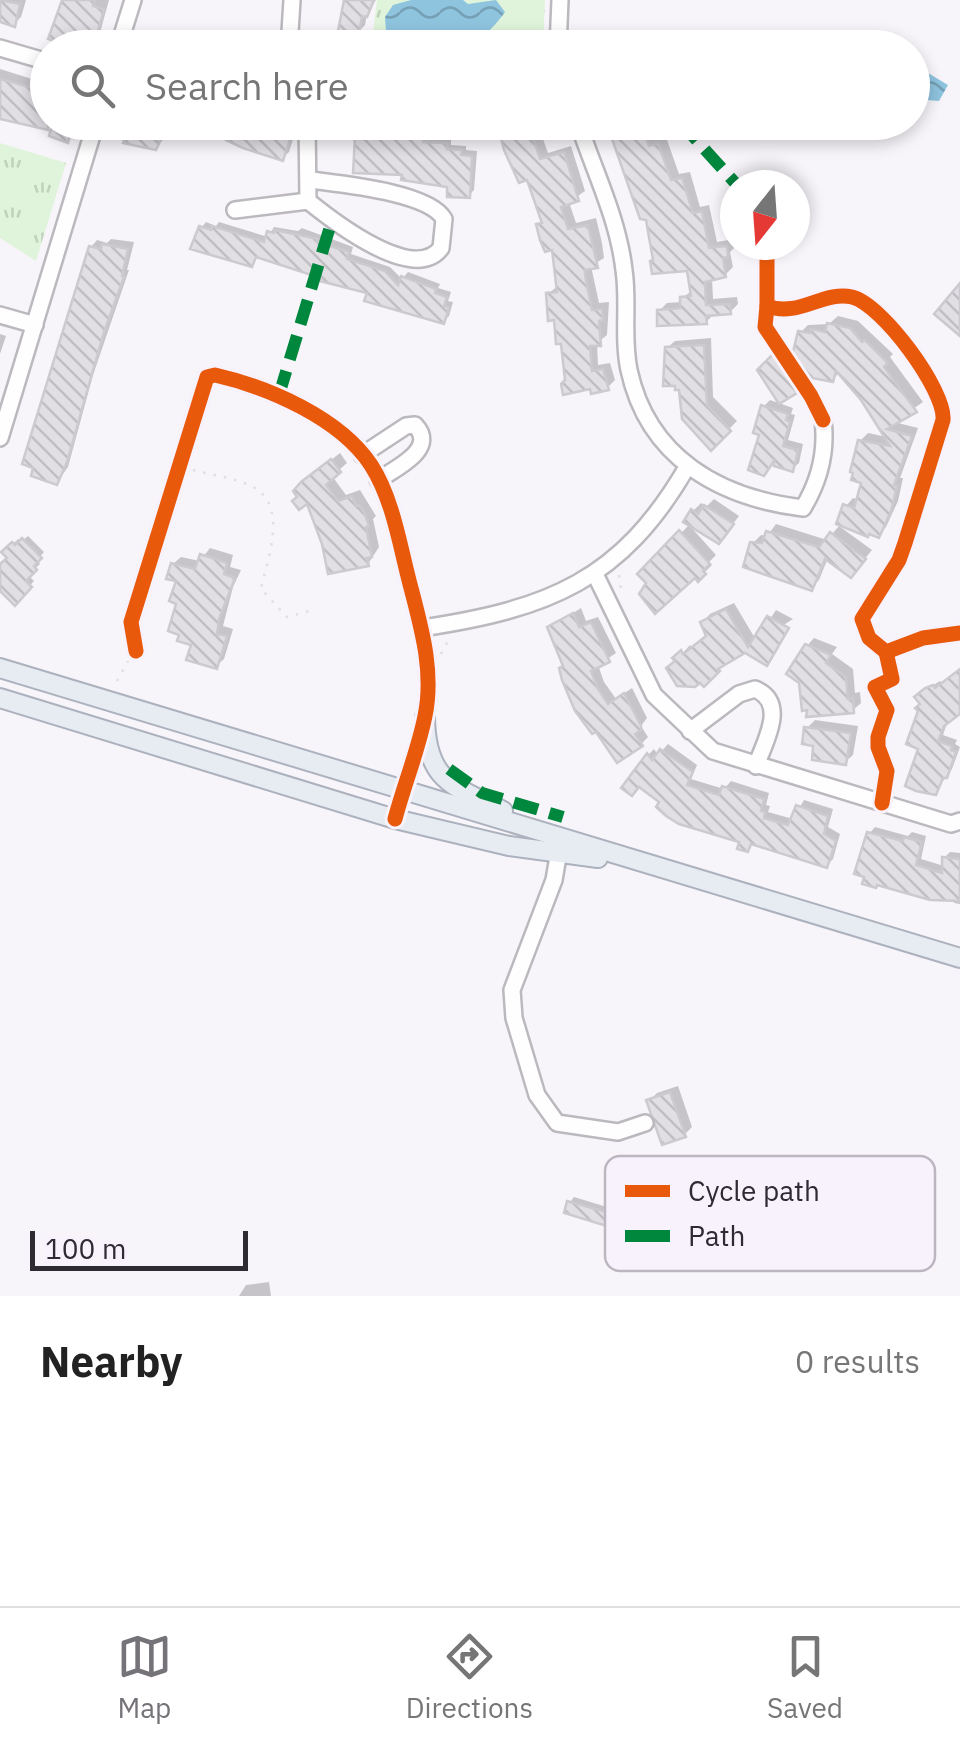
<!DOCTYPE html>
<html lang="en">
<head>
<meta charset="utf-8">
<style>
  :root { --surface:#fff; --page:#f6f6f6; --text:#222; --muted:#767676; --line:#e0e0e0; --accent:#757278 }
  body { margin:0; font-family:"IBM Plex Sans",sans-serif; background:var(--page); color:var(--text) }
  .compass { position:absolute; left:720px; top:170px; width:90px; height:90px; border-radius:50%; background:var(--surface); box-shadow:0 5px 15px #0003; rotate:197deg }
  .scale { position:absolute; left:30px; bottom:25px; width:218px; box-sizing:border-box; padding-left:10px; border:5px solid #2f2b32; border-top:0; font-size:28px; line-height:35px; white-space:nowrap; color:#2f2b32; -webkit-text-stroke:8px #f8f2fd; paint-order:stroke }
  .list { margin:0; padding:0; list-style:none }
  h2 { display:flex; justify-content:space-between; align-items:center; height:130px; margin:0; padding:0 40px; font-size:42px }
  h2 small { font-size:32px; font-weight:400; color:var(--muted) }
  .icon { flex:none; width:55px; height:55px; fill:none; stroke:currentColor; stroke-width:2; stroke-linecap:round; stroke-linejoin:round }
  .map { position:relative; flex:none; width:960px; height:1296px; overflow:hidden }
  .search { position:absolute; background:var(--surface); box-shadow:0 5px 15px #0003; left:30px; right:30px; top:30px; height:110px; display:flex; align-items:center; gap:25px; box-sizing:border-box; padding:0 35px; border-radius:55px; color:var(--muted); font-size:38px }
  .sheet { height:310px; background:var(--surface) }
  nav { display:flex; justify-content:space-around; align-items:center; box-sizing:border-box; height:140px; border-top:2px solid var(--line); background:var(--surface); font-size:28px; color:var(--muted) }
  nav a { display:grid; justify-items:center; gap:5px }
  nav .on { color:var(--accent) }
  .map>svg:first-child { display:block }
</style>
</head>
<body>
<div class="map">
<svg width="960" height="1296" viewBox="0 0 960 1296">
  <defs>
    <pattern id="grass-tufts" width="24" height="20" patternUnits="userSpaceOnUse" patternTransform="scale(2.5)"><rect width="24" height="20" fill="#dff4da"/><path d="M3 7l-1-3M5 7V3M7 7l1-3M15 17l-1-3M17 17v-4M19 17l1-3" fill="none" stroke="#c0d1bc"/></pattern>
    <pattern id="water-waves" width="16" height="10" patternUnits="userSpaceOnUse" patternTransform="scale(2.5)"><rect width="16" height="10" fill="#8fc4df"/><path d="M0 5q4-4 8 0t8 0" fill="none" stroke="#759fb5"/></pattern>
    <pattern id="building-back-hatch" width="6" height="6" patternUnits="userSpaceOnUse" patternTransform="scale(2.5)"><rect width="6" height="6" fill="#e1dee4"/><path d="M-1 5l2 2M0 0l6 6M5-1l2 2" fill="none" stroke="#c1bfc4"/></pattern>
  </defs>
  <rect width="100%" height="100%" fill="#f8f5fa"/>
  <g fill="url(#grass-tufts)">
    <path d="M377 0H545L543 47H378L373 32Z"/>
    <path d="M0 143 66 163 36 261 0 238Z"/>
  </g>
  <g fill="url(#water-waves)">
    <path d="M411 0H463L468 4 496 0 505 12C472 60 433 54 386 31L385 17 393 5Z"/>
    <path d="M913 64 948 85 939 101 913 99Z"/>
  </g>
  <g fill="#0003">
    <path d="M0 0H26L21 17 14 24 0 20Z"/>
    <path d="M63 0H109L98 40 92 45 83 43 79 46 51 37Z"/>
    <path d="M346 0H376L367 14 365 25 358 32Z"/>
    <path d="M0 69 48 84V122H77L73 134 67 140 54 129 30 122 0 120Z"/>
    <path d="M127 122H170L163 140 156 147Z"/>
    <path d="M213 122 298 123 289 152 282 158Z"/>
    <path d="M500 122H537L548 153 571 146 585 191 569 202 576 223 596 218 602 243 604 258 591 266 599 303 609 302 607 335 597 343 598 365 610 363 615 380 608 387 568 380 563 341 548 294 559 285 554 246 539 225 544 220 528 177Z"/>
    <path d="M614 122H650L657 140 666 137 679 174 690 172 700 207 709 205 717 242 734 239 735 247 730 252 733 267 725 275 712 278 713 299 737 297 738 304 730 312 715 313 706 322 659 311 667 303 682 302V298L693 290 689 268 655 259 648 218Z"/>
    <path d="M363 132 428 134 427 137 451 139V145L466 146V150L477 151 474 190 469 195 450 185 404 172 357 137Z"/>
    <path d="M206 222 216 226 219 222 268 237 274 227 298 231 302 228 353 247 351 254 390 267 402 279 408 272 440 284 438 288 451 292 448 301 453 302 449 316 444 321 370 291 258 255 252 264 201 228Z"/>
    <path d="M111 239 134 242 127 270H129L93 375 68 467 57 482 91 247 97 240 107 243Z"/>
    <path d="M838 316 858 321 893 354 890 357 923 402 894 422 918 428 900 478H903L898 501 886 527 878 535 846 506 853 498 859 500 864 482 860 441 868 433 887 437 863 398 840 372 832 380 804 374 808 380 800 388 760 370 783 348 793 362 800 333 808 325 829 324Z"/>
    <path d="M0 334 6 336 0 354Z"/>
    <path d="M711 338 713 397 737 421 711 447 681 388 667 348 675 341Z"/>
    <path d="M770 400 793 408 791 414 795 415 788 440 803 444 799 463 792 469 762 433 763 407Z"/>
    <path d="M340 453 347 463 332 476 346 495 360 490 376 516 373 519 379 547 368 564 312 475Z"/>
    <path d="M714 499 739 516 726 533 693 511 701 503 706 507Z"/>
    <path d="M776 524 827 540 839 526 872 550 858 567 828 558 819 580 811 588 753 543 761 535 767 536Z"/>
    <path d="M689 525 716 555 709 562 712 565 704 573 649 583 641 574Z"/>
    <path d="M28 536 44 552 37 560 40 564 28 575 34 581 15 602 0 587V567L10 558 5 552 18 539 21 542Z"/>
    <path d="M210 548 233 555 230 567 241 570 233 587 223 626 233 629 224 659 216 666 194 643 179 602V580L173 564 181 557 200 561Z"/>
    <path d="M734 603 756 640 776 610 793 619 726 661 704 684 669 668 690 645 692 648 708 635 703 622 710 614Z"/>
    <path d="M581 608 586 621 598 617 616 653 598 665 604 682 616 699 632 688 647 718 641 726 648 737 641 744 565 665 550 628Z"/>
    <path d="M814 638 837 647 832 654 853 669 855 693 860 692 861 703 853 710 807 646Z"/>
    <path d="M960 668V711L948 720 943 735 957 740 955 744 960 747 952 769 935 792 921 747 924 691 940 681 943 684Z"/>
    <path d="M815 720 858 726 853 755 845 762 807 728Z"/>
    <path d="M668 744 697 765 691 779 724 789 731 781 769 793 766 805 770 806 768 812 793 819 804 800 833 809 828 827 840 834 833 859 827 865 754 842 748 849 742 840 662 801 640 785 625 787 649 754 654 749 658 755Z"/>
    <path d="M875 827 908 836 912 832 926 836 921 859 944 866V858L950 852 960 853V904L954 903V898L869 834Z"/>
    <path d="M678 1086 692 1127 685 1134 649 1101 657 1093Z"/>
    <path d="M574 1197 620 1211 617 1220 613 1225 570 1202Z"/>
    <path d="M269 1282 271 1296H239L246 1285Z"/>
  </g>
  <g fill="url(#building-back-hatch)" stroke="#cccacf" stroke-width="2.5">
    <path d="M0 0 20 4 15 27 0 22Z"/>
    <path d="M62 0H95L93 6 104 9 93 48 81 45 74 48 48 39Z"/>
    <path d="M344 0H374L367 17 362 16 359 34 338 31Z"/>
    <path d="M0 79 48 92V130L0 119Z"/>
    <path d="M53 122H73L68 143 49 136Z"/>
    <path d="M124 122H149L166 128 156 150 123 143 126 133 121 132Z"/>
    <path d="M190 122H271L293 129 283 161 243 148 226 140 227 137 190 125Z"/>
    <path d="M497 122H528L540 159 564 152 579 201 561 207 568 229 588 225 598 268 585 270V275L592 310 602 309 603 320 599 321 601 346H590L592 371 603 369 609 390 591 394 590 389 563 395 561 384 565 380 561 344H556L554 320 548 321 546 293 557 292 552 250 545 252 540 240 536 224 542 223 527 180 519 183 504 150Z"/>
    <path d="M616 122H640L649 146 658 143 671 180 682 178 693 213 702 211 709 248 727 246 728 257 723 258 726 277 705 282 706 305 730 304 731 314 706 316 707 324 657 326V310L680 308V297L691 296 687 271 652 274 650 261 653 260 646 220 640 219 612 139 615 138 611 126Z"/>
    <path d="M355 136 423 138V142L447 143V149L462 150 461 155 472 156 470 198 447 197V187L401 180 402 175 353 173Z"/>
    <path d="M199 226 211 230 212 226 264 242 267 231 274 233 275 230 318 239 317 242 349 252 347 259 385 271 398 285 401 276 436 289 435 293 447 297 444 306 449 307 444 324 364 301 367 293 320 281 321 278 256 257 252 267 190 249Z"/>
    <path d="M102 244 128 249 122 276 124 277 104 332 67 462 57 485 31 476 33 468 22 464 89 246 101 249Z"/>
    <path d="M960 283V336L934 314Z"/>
    <path d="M827 323 850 328 862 342 865 340 888 363 884 367 917 412 887 429 912 436 894 485 897 486 891 511 879 538 869 534 868 537 836 524 843 504 854 508 861 483 851 480 853 473 850 472 858 440 890 446 861 400 836 371 833 382 792 374 802 390 779 404 757 370 774 353 788 373 798 331 810 333 811 329 825 332Z"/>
    <path d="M704 345 707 405 731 431 711 451 682 419 679 390H675V386H663L665 347Z"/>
    <path d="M761 405 788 414 786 420 790 422 783 446 798 450 793 472 774 466V461L764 476 748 470 759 435 753 433Z"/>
    <path d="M331 459 341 472 326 485 338 501 352 496 356 506 359 505 364 512 369 526 366 527 372 557 367 558 369 566 328 574 322 544 307 504 299 510 292 501 297 497 293 491 301 482Z"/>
    <path d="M704 505 734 524 719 544 683 522 691 509 698 514Z"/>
    <path d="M679 530 710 564 703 571 706 574 698 582 695 578 655 614 639 594 646 583 637 574Z"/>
    <path d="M766 531 819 547 830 532 866 559 851 578 825 559 812 591 743 567 750 542 762 543Z"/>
    <path d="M22 538 42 558 34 566 37 570 26 581 32 587 15 606 0 591V564L7 558 1 552 12 542 15 545Z"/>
    <path d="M200 554 227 563 224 574 235 578 219 619 217 634 227 636 217 669 186 660 191 645 177 641 179 635 168 631 176 604 169 601 176 581 166 579 171 563 195 569Z"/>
    <path d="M726 609 748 647 767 616 789 628 767 666 745 653 718 669 720 671 704 687 700 683 695 687 677 686 666 668 675 661 672 658 681 650 683 654 706 636 700 622Z"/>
    <path d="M573 613 579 627 591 622 610 662 591 671 598 689 608 704 624 693 641 726V730L635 734 643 746 617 763 596 732 592 734 575 711 562 680 559 668 563 666 547 627Z"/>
    <path d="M805 644 831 655 826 663 846 677 848 699 853 698 854 713 806 717 807 710 802 711 799 683 786 674Z"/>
    <path d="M960 669V714L944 726 938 741 952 746 951 750 956 752 947 778H943L936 795 916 791 905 786 918 749 906 744 918 711 915 708 920 704 914 697 925 688 933 685 935 688Z"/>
    <path d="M804 727 851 733 846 765 812 760 813 746 802 744Z"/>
    <path d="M660 749 693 772 687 785 719 795 722 786 764 799 761 811 765 812 764 818 788 825 796 805 828 816 824 834 836 841 827 868 751 844 748 852 737 849 739 842 679 824 666 816 656 807 659 802 639 787 632 796 621 788 647 753 652 760Z"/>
    <path d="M867 832 903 841 904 837 922 842 916 865 942 873V857L960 859V901L930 900 877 885 876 888 862 884 864 877 854 874Z"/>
    <path d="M670 1092 686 1137 662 1145 646 1100Z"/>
    <path d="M567 1201 617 1215 613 1228 564 1213Z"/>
  </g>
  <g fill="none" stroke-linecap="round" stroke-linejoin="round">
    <g stroke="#bbb8be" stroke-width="20">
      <g id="minor">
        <path d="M0 48 48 62"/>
        <path d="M118 48 133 0"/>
        <path d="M289 48 292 0"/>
        <path d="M558 48 560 0"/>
        <path d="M307 122 308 201C334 222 414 284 441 248L444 219C429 192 340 184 311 180"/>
        <path d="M578 122C594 171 618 218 624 270 629 303 622 337 629 370 648 458 720 498 803 508 820 480 827 452 823 420"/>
        <path d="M235 210 308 201"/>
        <path d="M0 315 35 325"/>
        <path d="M0 438 96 122"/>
        <path d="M362 455 406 426 415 425C438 449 396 468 378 480"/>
        <path d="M595 574 654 695 713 751 951 824 960 821"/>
        <path d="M422 628C548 609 621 581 687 467"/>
        <path d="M136 651 131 622 207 377 215 375C268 387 340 418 371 465 394 501 400 548 411 588 422 630 434 673 425 716 418 751 404 785 395 819"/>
        <path d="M690 731 739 694 755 689C788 703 765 741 756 766"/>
        <path d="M560 845 554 880 512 990 514 1018 537 1095 557 1123 618 1132 645 1123"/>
      </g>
    </g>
    <g stroke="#acb1be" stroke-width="22">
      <g id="major">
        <path d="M0 668 960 958"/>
        <path d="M0 698 395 819 509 846 598 858"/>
        <path d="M425 717C426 781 452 785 503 811"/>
      </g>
    </g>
    <g stroke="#dfdee0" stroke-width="2.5" stroke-dasharray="2.5 8" stroke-linecap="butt">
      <path d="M193 470C212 475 236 478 253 487 289 506 267 560 261 589L287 617 313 610"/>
      <path d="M619 575 621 590"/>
      <path d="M441 654 449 639"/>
      <path d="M117 681 128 661"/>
    </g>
    <use href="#minor" stroke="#fefefe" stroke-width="15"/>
    <use href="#major" stroke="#e7ebf2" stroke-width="18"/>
    <g stroke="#00873e" stroke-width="12" stroke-dasharray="25 12" stroke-linecap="butt">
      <path d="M680 122 737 185"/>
      <path d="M279 395 332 220"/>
      <path d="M449 769 482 793 563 817"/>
    </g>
    <g stroke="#f8f2fd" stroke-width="21">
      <g id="cycleway">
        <path d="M767 245V306C799 318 824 290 852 297 882 304 946 391 943 420L905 543 899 560 862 619 869 638 886 652 923 638 960 633"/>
        <path d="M767 306 765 327 811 396 823 420"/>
        <path d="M136 651 131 622 207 377 215 375C268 387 340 418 371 465 394 501 400 548 411 588 422 630 434 673 425 716 418 751 404 785 395 819"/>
        <path d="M882 803 887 771 878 747V737L887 710 875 687 892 679 886 652"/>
      </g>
    </g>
    <use href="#cycleway" stroke="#e8590c" stroke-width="15"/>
  </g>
  <rect x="605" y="1156" width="330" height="115" rx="15" fill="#f8f2fd" stroke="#bcb6c0" stroke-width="2.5"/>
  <rect x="625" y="1185" width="45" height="12" fill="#e8590c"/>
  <rect x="625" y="1230" width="45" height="12" fill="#00873e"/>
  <g font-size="28" fill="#2f2b32">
    <text x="688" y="1201">Cycle path</text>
    <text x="688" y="1246">Path</text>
  </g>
</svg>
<svg class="compass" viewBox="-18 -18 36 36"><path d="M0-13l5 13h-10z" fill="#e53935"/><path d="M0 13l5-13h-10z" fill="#767676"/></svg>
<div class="scale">100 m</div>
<div class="search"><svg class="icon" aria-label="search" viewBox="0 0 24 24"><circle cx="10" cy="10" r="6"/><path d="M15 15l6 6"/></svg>Search here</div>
</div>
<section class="sheet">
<h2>Nearby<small>0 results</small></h2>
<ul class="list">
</ul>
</section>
<nav>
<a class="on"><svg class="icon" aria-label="map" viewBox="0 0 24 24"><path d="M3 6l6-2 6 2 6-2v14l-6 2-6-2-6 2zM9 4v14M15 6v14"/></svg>Map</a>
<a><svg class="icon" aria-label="directions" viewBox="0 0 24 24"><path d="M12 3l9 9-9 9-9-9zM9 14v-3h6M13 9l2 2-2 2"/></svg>Directions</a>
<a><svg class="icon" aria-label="saved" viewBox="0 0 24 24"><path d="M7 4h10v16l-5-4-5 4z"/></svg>Saved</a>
</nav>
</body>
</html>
